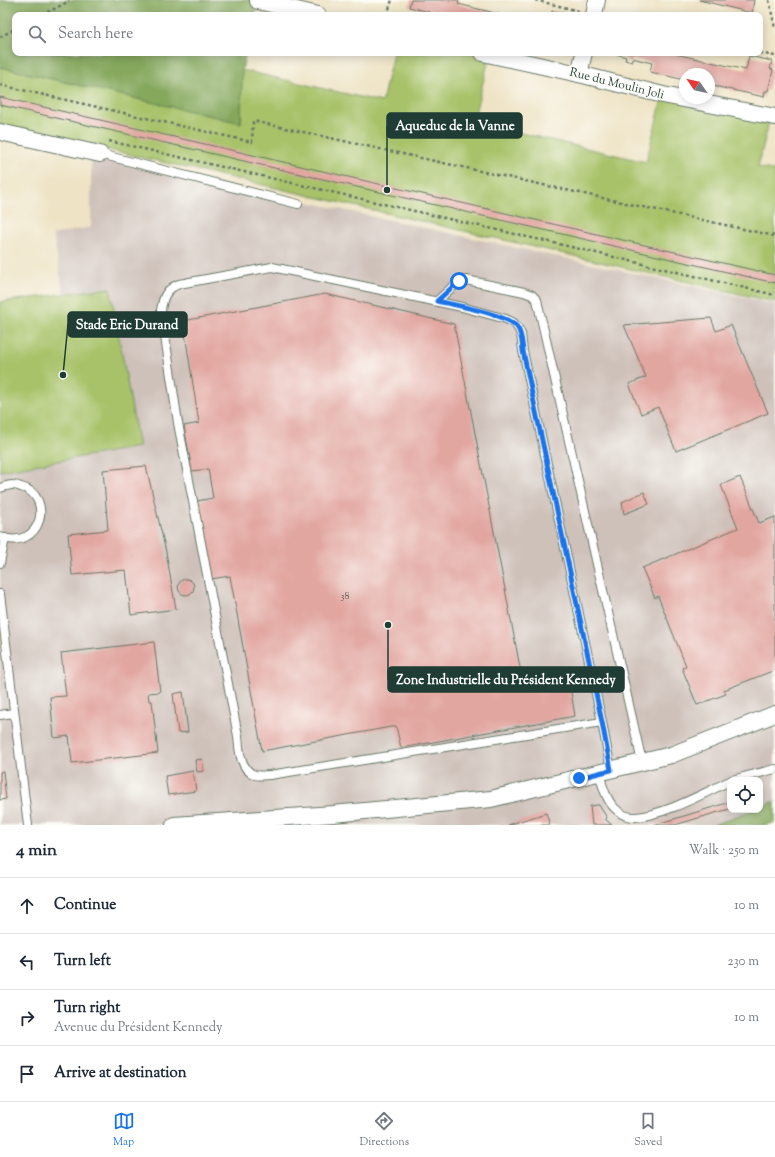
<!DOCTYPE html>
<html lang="en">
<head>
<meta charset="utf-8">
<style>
  :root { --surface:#fff; --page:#f2f2f3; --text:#1f2937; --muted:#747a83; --line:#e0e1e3; --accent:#1a73e8 }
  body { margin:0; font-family:"Sorts Mill Goudy",serif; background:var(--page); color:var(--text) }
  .controls { position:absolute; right:12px; bottom:12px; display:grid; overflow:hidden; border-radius:8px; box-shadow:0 2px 10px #0003 }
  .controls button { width:36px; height:36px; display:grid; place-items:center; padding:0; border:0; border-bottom:1px solid var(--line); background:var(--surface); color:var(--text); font:20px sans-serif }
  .compass { position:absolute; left:679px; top:68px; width:36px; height:36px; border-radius:50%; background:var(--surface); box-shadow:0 2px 10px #0003; rotate:304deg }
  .stop { position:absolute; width:12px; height:12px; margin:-9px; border:3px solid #1a73e8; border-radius:50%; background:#fff }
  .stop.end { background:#1a73e8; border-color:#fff; box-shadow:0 1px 4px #0008 }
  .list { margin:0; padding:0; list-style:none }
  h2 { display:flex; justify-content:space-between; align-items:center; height:52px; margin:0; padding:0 16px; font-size:17px }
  h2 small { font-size:13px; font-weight:400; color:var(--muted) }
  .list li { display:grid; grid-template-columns:26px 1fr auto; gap:12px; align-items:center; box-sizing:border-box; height:56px; padding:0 16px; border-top:1px solid var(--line) }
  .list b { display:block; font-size:15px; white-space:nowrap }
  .list p { margin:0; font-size:13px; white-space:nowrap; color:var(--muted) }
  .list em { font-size:13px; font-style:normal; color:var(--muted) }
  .icon { flex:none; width:22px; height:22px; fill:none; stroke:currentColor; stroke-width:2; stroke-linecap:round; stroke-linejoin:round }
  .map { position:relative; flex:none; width:775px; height:825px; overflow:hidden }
  .search { position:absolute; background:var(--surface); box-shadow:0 2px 10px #0003; left:12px; right:12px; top:12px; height:44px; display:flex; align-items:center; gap:10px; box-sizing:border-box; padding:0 14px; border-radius:8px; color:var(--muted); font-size:15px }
  .sheet { height:276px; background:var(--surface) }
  nav { display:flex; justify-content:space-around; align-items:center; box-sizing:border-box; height:56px; border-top:1px solid var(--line); background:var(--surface); font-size:11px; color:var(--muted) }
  nav a { display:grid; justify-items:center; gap:2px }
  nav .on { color:var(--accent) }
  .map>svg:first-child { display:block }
</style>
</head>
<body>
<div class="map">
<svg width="775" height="825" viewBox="0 0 775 825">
  <rect width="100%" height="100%" fill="#fdfcf7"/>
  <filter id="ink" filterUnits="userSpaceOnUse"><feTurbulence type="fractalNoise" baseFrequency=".025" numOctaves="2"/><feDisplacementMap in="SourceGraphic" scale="8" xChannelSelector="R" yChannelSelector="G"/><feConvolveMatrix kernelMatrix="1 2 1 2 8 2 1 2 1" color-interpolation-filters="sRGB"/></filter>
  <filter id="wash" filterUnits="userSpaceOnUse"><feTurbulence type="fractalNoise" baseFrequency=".012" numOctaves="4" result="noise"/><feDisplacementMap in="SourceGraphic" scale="16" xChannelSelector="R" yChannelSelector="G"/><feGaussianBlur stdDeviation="0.9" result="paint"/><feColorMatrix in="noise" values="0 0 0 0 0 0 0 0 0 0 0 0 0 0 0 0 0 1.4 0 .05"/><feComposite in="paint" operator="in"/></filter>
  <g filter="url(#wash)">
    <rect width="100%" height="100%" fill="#eee3c5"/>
    <path fill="#cec1ba" d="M91 155 775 304V801L760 807V780H730V810H752L713 825H0V471L139 447 109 288 64 294 53 235 91 227Z"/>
    <g fill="#a7c269" stroke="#63804e">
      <path d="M393 53H483L490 55 473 122 646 162 663 95 770 118 758 167 775 171V302L0 125V67L241 122 242 70 382 102Z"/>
      <path d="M110 288 139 447 0 471V302Z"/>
    </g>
    <g fill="#85a85d" stroke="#527248">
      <path d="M0 0H256L258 1 255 15H15V53H246L242 70 241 123 0 67Z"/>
      <path d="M775 801V822L767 825H713L752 810H760V807Z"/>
    </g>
    <g id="blocks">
      <g fill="#e2a6a0">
        <path d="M411 0H459L458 4 503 15H446L436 13 435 15H428L429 12 409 7Z"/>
        <path d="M699 0H754L752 13Z"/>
        <path d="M552 11 568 14V15H551Z"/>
        <path d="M613 53H671L746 70 749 56 772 61 770 69 773 70 768 91H765L764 97 709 85V74H685V80L650 72 652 63 632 58V62L625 60 626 57Z"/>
        <path d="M0 97 775 275V283L0 105Z"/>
        <path d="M325 294 454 324 524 688 569 679 575 716 401 748 396 726 262 751 230 576 211 579 197 501 213 498 208 469 192 471 184 426 199 423 183 321Z"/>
        <path d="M711 318 716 331 731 325 768 413 676 451 658 407 641 414 629 384 646 377 624 325Z"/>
        <path d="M146 466 166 552 176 609 131 615 126 570 72 575 68 534 108 530 103 470Z"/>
        <path d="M740 477 759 523 775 517V670L724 690 726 694 697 705 682 668 686 666 658 596 655 598 642 568 738 528 721 485Z"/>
        <path d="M644 492 649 504 624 514 622 502Z"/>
        <circle cx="186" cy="587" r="8"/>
        <path d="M154 642 160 692 148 693 149 701H152L158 753 72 763 69 736 54 738 50 697 66 696 61 653Z"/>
        <path d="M183 692 188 732 178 733 173 694Z"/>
        <path d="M202 759 204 771 197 772 195 760Z"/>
        <path d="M3 771 6 799 0 800V772Z"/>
        <path d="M193 771 196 791 168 795 165 776Z"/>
        <path d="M730 802V809L715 813 675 825H654Z"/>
        <path d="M597 805H599L607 818 605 819 612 825H592L590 806Z"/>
        <path d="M546 813 550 825H508Z"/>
      </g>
    </g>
  </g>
  <g filter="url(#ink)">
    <use href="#blocks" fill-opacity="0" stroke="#677767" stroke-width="1"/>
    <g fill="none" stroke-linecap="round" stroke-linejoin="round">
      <g stroke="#677767" stroke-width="10">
        <g id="lane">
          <path d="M100 154 298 204"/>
          <path d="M437 301 459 281 466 280 524 292 532 295 537 300 642 762"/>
          <path d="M0 488C4 487 8 485 12 485 15 485 19 486 21 487 54 495 43 552 0 537"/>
          <path d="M0 563 5 538"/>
          <path d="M0 594 28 825"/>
          <path d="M0 715 14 713"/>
          <path d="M602 722 270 775C266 775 259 776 255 775 240 770 239 749 238 736L178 423 161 310C163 297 166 289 179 284L272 267 462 307 506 319 514 323 518 328 521 334 523 351 602 722 611 770"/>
          <path d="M599 773C603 786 606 802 618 811 622 815 629 817 635 817 663 816 704 793 730 781"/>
          <path d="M732 780 775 769"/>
        </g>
      </g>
      <g stroke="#677767" stroke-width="18">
        <g id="street">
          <path d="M258 1 318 15"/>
          <path d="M594 15 597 0"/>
          <path d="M483 53 579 74 663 95 775 117"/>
          <path d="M579 74 584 53"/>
          <path d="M0 132 100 154"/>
          <path d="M174 825 333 814 491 799 671 755 775 714"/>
        </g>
      </g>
      <g stroke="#677767" stroke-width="2.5" stroke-dasharray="3 3" stroke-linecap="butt">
        <path d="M535 0 579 11"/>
        <path d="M769 0 775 28"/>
        <path d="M42 15 64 4 69 0"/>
        <path d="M387 15 392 0"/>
        <path d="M0 37 15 29"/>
        <path d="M760 53 775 56"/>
        <path d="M0 85 252 142 253 121 775 236"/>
        <path d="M109 141 554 243 775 295"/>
      </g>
      <use href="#lane" stroke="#fff" stroke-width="8"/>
      <use href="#street" stroke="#fff" stroke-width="16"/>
    </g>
  </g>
  <g fill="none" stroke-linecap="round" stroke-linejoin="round" filter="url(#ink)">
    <path stroke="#1a73e8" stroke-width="5" d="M459 281 437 301C454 305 507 314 517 327 522 333 522 343 523 351L602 722 611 770 579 778"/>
  </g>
  <g text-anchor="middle" stroke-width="3" stroke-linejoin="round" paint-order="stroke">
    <g font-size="10" fill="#50574f">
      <text x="345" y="599">38</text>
    </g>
    <g font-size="12" fill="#1f3d34" stroke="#fdfcf7">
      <text transform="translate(617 83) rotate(14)" y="4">Rue du Moulin Joli</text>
    </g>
  </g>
  <path fill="none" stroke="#1f3d34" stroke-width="1.5" d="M387 190L387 126M63 375L68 324M388 625L388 680"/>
  <g fill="#1f3d34" stroke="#fdfcf7" stroke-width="1.5">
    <circle cx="387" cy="190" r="4"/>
    <circle cx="63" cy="375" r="4"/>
    <circle cx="388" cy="625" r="4"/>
  </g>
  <g fill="#1f3d34" stroke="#1f3d34" stroke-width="1.5">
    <rect x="387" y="113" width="135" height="25" rx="4"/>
    <rect x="68" y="312" width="119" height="25" rx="4"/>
    <rect x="388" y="667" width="236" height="25" rx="4"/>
  </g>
  <g font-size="13" text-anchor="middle" font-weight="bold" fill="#fff">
    <text x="455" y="130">Aqueduc de la Vanne</text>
    <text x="127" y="329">Stade Eric Durand</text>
    <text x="506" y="684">Zone Industrielle du Président Kennedy</text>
  </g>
</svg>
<div class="controls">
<button><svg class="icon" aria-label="locate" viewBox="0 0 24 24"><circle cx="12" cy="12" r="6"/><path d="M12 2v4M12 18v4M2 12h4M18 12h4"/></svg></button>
</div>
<svg class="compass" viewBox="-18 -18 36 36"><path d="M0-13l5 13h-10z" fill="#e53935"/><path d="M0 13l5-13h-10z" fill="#747a83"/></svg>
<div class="stop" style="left:459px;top:281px"></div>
<div class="stop end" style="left:579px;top:778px"></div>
<div class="search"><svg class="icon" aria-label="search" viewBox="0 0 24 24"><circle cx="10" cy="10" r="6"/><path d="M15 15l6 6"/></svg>Search here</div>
</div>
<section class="sheet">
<h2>4 min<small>Walk · 250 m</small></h2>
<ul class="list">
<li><svg class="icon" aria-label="ahead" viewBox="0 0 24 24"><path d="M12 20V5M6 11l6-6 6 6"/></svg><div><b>Continue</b></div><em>10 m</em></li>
<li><svg class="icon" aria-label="left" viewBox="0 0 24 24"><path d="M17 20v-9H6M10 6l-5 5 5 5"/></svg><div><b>Turn left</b></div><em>230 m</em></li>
<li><svg class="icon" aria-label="right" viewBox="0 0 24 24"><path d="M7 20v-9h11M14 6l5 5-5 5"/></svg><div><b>Turn right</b><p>Avenue du Président Kennedy</p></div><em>10 m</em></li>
<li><svg class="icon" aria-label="arrive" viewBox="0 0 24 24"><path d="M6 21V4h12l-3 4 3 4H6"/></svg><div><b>Arrive at destination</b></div></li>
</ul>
</section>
<nav>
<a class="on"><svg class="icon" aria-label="map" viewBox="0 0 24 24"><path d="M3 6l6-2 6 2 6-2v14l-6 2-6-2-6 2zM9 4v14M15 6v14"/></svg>Map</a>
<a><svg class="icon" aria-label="directions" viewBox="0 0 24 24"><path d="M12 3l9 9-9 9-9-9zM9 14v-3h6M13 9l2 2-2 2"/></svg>Directions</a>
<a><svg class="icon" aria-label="saved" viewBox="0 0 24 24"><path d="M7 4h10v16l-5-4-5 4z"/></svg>Saved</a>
</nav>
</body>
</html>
